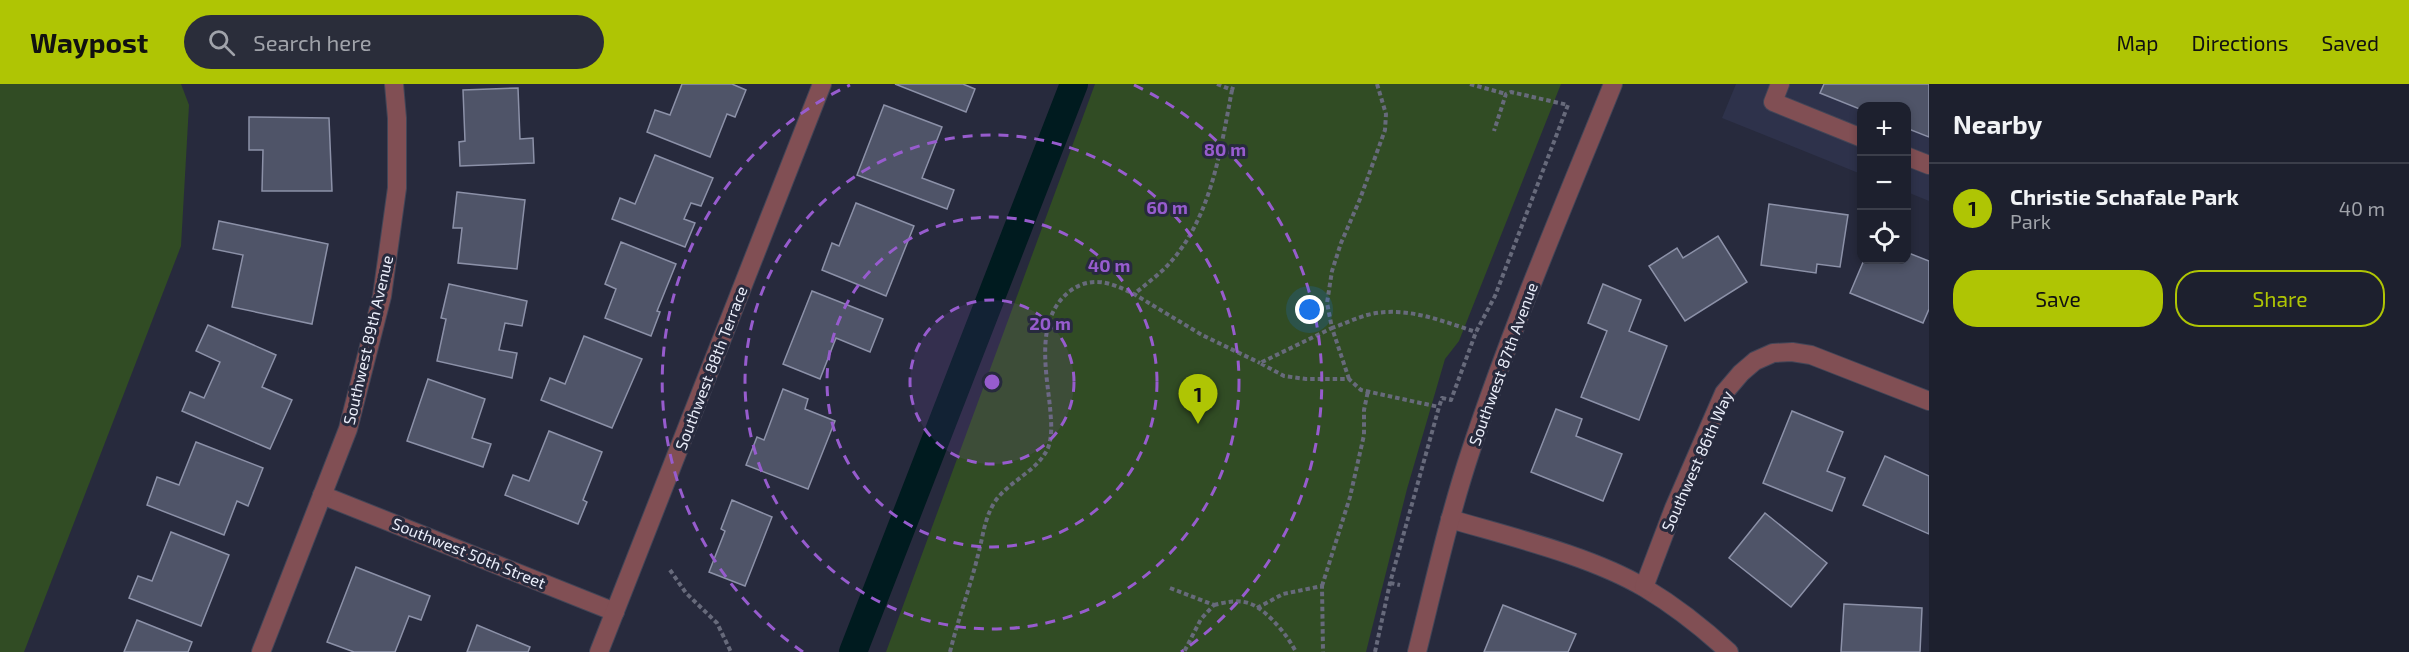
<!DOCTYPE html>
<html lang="en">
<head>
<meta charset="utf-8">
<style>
  :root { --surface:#1d202e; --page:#2a2d3a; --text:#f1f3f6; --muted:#a0a3aa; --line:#3b3e4a; --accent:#afc504 }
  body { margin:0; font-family:"Exo 2",sans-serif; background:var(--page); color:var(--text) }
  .controls { position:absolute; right:18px; top:18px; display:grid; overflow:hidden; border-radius:12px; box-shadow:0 3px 9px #0003 }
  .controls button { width:54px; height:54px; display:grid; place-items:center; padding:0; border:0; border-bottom:2px solid var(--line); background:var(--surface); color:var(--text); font:30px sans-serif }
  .you { position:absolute; left:1310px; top:226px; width:21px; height:21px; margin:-15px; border:4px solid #fff; border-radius:50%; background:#1a73e8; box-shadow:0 0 0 9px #1a73e833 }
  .badge { display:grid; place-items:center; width:39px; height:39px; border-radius:50%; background:var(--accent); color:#111; font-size:20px; font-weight:700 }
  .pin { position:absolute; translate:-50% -50px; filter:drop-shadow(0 2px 3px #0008) }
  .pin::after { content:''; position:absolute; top:32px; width:21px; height:18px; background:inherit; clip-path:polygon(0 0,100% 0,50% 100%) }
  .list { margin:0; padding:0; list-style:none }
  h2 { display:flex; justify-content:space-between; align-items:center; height:78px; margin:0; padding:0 24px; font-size:26px }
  h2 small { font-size:20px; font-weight:400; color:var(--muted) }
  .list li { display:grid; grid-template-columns:39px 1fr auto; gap:18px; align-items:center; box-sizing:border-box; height:90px; padding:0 24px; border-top:2px solid var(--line) }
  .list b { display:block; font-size:22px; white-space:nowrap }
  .list p { margin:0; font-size:20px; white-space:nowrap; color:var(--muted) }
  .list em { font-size:20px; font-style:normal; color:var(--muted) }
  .actions { display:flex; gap:12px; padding:18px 24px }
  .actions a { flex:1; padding:14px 0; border:2px solid var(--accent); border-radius:24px; text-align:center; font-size:21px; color:var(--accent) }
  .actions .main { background:var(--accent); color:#111 }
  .icon { flex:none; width:33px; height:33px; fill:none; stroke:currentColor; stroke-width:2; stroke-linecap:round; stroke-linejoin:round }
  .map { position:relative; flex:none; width:1929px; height:568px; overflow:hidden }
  header { display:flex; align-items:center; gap:36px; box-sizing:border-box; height:84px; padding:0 30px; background:var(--accent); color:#111 }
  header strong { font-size:28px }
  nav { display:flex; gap:33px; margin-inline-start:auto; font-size:21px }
  .search { width:420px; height:54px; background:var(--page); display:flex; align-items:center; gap:15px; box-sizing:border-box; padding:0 21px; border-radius:33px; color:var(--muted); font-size:22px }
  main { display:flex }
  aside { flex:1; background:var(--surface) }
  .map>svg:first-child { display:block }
</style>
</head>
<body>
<header>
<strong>Waypost</strong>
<div class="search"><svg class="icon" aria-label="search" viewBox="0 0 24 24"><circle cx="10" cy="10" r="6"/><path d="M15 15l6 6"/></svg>Search here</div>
<nav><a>Map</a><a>Directions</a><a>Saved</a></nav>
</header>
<main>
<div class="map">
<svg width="1929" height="568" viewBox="0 0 1929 568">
  <rect width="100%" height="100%" fill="#272a3d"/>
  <path fill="#2e324b" d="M1736 0H1929V117L1907 108 1906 22H1862L1861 90 1722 34Z"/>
  <g fill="#314c24">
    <path d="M0 0H181L189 21 181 162 24 568H0Z"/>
    <path d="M1095 0H1561L1459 257 1445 275 1407 405 1366 568H886Z"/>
  </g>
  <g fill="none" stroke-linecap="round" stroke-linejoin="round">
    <path stroke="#001b1f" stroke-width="28" d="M853 568 1074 0"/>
  </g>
  <g fill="#4f5468" stroke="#8c91a8" stroke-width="1.5">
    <path d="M682 0H732L746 6 735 33 727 30 710 73 647 48 655 26 670 31Z"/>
    <path d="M895 0H963L975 5 966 28Z"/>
    <path d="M1824 0H1929V53L1906 44V22H1862V26L1820 9Z"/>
    <path d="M518 4 520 55 533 54 534 79 460 82 459 58 465 57 463 6Z"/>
    <path d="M884 21 942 43 922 94 954 106 947 125 857 91Z"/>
    <path d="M249 33 329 34 332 107H262L263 66H249Z"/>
    <path d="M655 71 713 94 701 122 691 119 684 135 695 139 685 163 612 135 620 114 635 120Z"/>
    <path d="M457 108 525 116 517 185 458 179 462 144H453Z"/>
    <path d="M856 119 914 142 886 212 822 186 832 159 839 162Z"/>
    <path d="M1769 120 1848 131 1840 183 1817 180 1816 189 1761 181Z"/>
    <path d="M219 137 328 160 312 240 232 223 243 171 213 165Z"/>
    <path d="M1718 152 1747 198 1685 237 1649 182 1677 164 1683 174Z"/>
    <path d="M621 158 676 180 657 227 660 228 651 252 605 234 616 205 605 200Z"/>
    <path d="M1906 168 1929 177V225L1923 239 1850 209 1864 176H1906Z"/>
    <path d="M449 200 527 217 522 242 505 239 499 266 517 269 512 294 437 277 446 235 441 234Z"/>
    <path d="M1603 200 1641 216 1629 247 1667 262 1639 336 1581 313 1607 247 1588 239Z"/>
    <path d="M812 207 883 235 870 268 836 254 820 295 783 280Z"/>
    <path d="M208 241 276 271 262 303 292 316 270 365 182 327 190 308 204 314 220 278 196 267Z"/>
    <path d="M584 252 642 275 612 344 541 316 550 294 565 300Z"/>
    <path d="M428 295 485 315 472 354 491 360 483 383 407 357Z"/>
    <path d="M783 305 808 315 805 325 835 337 808 405 746 381 757 353 764 356Z"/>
    <path d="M1556 325 1582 335 1576 352 1622 370 1603 417 1531 388Z"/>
    <path d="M1792 327 1843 348 1827 387 1845 394 1832 427 1763 399Z"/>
    <path d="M549 347 602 368 583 416 587 418 578 440 505 411 513 391 529 397Z"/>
    <path d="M196 358 263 384 248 422 237 417 224 451 147 421 157 393 179 401Z"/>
    <path d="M1885 372 1929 392V450L1863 421Z"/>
    <path d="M732 416 772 433 745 502 709 488 725 447 721 445Z"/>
    <path d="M1765 429 1827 479 1791 523 1729 474Z"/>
    <path d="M171 448 229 471 201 542 129 514 138 492 152 497Z"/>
    <path d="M356 483 430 512 421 536 409 532 395 568H354L327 558Z"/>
    <path d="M1844 520 1922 524 1920 568H1841Z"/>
    <path d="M1503 521 1576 550 1568 568H1484Z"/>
    <path d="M137 536 192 558 188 568H124Z"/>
    <path d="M477 541 530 563 528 568H467Z"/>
  </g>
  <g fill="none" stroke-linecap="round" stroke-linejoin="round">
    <g stroke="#424557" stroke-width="20">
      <g id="minor">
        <path d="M1780 0 1773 18 1862 54"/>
        <path d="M1906 72 1929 81"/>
        <path d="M322 411 615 528"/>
        <path d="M1450 435C1511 453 1591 472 1645 504 1675 522 1703 544 1729 568"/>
        <path d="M1644 503 1674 424 1724 309 1741 289 1755 277 1773 269 1792 268 1811 271 1929 317"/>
        <path d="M261 568 348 345 382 212 397 104V34L394 0"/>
        <path d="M599 568 822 0"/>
        <path d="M1417 568C1434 500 1449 432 1471 366 1512 242 1564 121 1613 0"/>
      </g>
    </g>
    <g stroke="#676a7b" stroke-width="4" stroke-dasharray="4.5 3" stroke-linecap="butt">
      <path d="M1217 0 1232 6 1234 0"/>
      <path d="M1377 0 1386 30 1385 46 1360 115 1341 159 1332 187 1327 219 1332 244C1344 240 1356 234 1367 231 1404 221 1442 237 1476 248"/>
      <path d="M1470 0 1506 10"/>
      <path d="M1232 6C1220 68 1211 139 1163 186 1154 194 1144 202 1134 210L1202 251 1260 279"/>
      <path d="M1349 295 1332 244 1260 279 1284 292 1306 295H1349L1361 306 1439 323"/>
      <path d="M670 486 686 509 717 539 731 568"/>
      <path d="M1390 499 1400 501"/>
      <path d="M1322 502 1350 413 1364 351V326L1368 307"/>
      <path d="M1170 504 1214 521 1201 535 1184 568"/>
      <path d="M1214 521C1226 518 1239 515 1251 520 1268 527 1288 552 1296 568"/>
      <path d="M1257 524 1283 510 1322 502 1323 568"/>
      <path d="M950 568C958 535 970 504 978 471 983 453 984 436 994 419 1008 397 1037 388 1048 364 1053 350 1051 337 1050 323 1046 285 1035 234 1070 207 1092 191 1112 199 1134 210"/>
      <path d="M1375 568 1390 499 1439 323 1442 314 1451 316 1476 248 1495 212 1568 21 1511 8 1506 10 1494 47"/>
    </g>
    <use href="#minor" stroke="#814f54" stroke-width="18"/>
  </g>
  <circle cx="992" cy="298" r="82" fill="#975cce" fill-opacity=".12"/>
  <g fill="none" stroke="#975cce" stroke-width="3" stroke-dasharray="10 8">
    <circle cx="992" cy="298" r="82"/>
    <circle cx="992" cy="298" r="165"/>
    <circle cx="992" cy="298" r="247"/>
    <path d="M803 568A329 329 0 0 1 850 1M1134 1A329 329 0 0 1 1181 568"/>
  </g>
  <g text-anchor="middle" stroke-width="6" stroke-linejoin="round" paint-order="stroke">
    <g font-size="16" fill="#ebeefa" stroke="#272a3d">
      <text transform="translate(368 256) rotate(-77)" y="6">Southwest 89th Avenue</text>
      <text transform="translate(1503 280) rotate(-70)" y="6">Southwest 87th Avenue</text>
      <text transform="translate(711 284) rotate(-69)" y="6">Southwest 88th Terrace</text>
      <text transform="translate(1697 377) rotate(-66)" y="6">Southwest 86th Way</text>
      <text transform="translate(469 469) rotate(22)" y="6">Southwest 50th Street</text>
    </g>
  </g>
  <circle cx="992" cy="298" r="9" fill="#975cce" stroke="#272a3d" stroke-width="3"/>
  <g font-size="18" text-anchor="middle" font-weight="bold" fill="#975cce" stroke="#272a3d" stroke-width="6" stroke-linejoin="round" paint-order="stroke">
    <text x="1225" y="72">80 m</text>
    <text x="1167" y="130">60 m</text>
    <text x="1109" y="188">40 m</text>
    <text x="1050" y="246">20 m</text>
  </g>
</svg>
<div class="controls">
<button>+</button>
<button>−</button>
<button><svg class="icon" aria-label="locate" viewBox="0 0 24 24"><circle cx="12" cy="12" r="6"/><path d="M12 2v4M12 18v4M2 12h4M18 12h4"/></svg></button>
</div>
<div class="you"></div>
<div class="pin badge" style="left:1198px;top:340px">1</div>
</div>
<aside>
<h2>Nearby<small></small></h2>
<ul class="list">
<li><span class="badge">1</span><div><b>Christie Schafale Park</b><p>Park</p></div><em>40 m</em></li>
</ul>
<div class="actions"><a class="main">Save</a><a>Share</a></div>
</aside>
</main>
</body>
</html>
